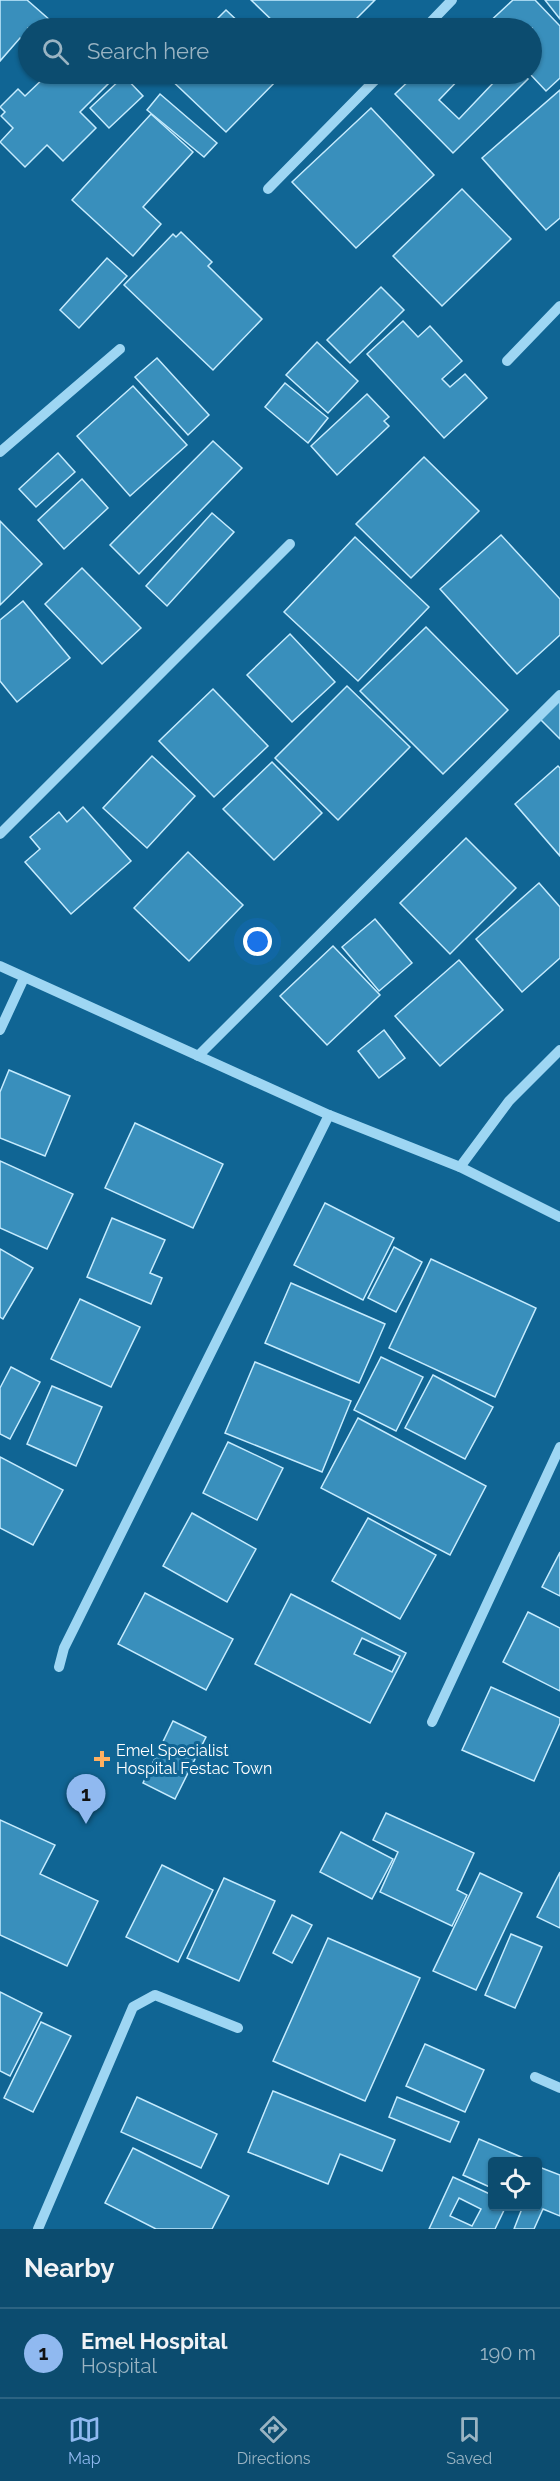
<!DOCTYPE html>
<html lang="en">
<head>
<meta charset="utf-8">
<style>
  :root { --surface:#0c4c6f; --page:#155374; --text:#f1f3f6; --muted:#9ab4c3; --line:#2c6382; --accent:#90b9f0 }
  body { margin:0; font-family:Raleway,sans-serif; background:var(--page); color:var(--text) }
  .controls { position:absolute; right:18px; bottom:18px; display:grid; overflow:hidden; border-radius:6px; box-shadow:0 2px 4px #0004 }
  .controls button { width:54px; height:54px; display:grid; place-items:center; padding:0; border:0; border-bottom:2px solid var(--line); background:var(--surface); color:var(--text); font:30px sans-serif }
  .you { position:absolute; left:258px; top:942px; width:21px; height:21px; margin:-15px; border:4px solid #fff; border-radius:50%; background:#1a73e8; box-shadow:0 0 0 9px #1a73e833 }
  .badge { display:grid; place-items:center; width:39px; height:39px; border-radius:50%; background:var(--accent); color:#111; font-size:20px; font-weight:700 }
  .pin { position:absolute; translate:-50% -50px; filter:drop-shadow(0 2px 3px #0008) }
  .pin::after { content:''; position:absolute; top:32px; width:21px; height:18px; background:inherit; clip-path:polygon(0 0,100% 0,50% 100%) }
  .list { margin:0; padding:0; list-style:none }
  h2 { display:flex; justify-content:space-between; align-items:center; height:78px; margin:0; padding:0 24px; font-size:26px }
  h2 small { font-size:20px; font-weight:400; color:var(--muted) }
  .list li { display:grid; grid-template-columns:39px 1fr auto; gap:18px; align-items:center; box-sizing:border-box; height:90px; padding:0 24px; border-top:2px solid var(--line) }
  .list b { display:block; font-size:22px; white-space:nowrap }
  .list p { margin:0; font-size:20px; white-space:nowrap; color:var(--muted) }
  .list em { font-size:20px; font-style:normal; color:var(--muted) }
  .icon { flex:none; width:33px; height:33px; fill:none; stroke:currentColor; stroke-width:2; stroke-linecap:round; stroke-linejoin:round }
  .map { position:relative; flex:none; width:560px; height:2229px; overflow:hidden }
  .search { position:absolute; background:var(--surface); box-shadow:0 2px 4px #0004; left:18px; right:18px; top:18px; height:66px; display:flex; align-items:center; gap:15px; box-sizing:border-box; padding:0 21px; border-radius:33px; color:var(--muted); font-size:22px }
  .sheet { height:168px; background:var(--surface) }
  nav { display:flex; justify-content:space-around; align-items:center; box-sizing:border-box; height:84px; border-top:2px solid var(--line); background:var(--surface); font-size:16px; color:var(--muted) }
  nav a { display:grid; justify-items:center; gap:3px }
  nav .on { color:var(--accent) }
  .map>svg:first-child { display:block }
</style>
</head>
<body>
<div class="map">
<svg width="560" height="2229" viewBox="0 0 560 2229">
  <rect width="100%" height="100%" fill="#106594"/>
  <g fill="#398fbc" stroke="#c5ebfe" stroke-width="1.5" fill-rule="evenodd">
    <path d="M0 0H27L59 28H28V46L20 38 0 61Z"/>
    <path d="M251 0H375L356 19 359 23 353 28H280Z"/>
    <path d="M513 0H535L560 26V78L546 91 530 74 532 28H487L485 26Z"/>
    <path d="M545 0H560V19Z"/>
    <path d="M226 10 245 28H208Z"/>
    <path d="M48 74H109L114 78 80 112 96 128 63 161 47 145 25 167 0 142 13 128 1 116 5 112 0 107 18 89 25 96Z"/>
    <path d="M165 74H283L226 132Z"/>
    <path d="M416 74H464L439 100 459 119 495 81 487 74H523L528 79 453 153 395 94Z"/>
    <path d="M124 76 143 96 109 128 90 108Z"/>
    <path d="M560 90V218L546 230 482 158Z"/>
    <path d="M160 94 217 143 204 157 147 110Z"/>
    <path d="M371 108 434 175 356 248 292 182Z"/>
    <path d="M151 114 193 152 143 207 161 224 133 256 72 200Z"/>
    <path d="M462 189 511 239 442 306 393 256Z"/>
    <path d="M181 232 212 262 208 266 262 319 213 370 124 285 173 234 176 237Z"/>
    <path d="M107 258 127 276 79 328 60 310Z"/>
    <path d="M381 287 404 310 350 363 327 340Z"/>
    <path d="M403 321 418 337 430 326 462 361 442 379 450 387 465 374 487 398 444 438 367 354Z"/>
    <path d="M317 342 358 381 328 413 286 375Z"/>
    <path d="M157 358 209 415 188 435 135 377Z"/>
    <path d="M285 383 328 418 308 443 265 407Z"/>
    <path d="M133 386 187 445 130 496 77 436Z"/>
    <path d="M367 394 389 417 384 421 389 426 337 475 311 446Z"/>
    <path d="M213 441 242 468 139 574 110 545Z"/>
    <path d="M58 453 75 472 36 507 19 489Z"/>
    <path d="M424 457 479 511 411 578 356 524Z"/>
    <path d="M82 479 108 508 64 549 38 520Z"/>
    <path d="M212 513 234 532 167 606 146 586Z"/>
    <path d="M0 521 42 564 0 605Z"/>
    <path d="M501 535 560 599V635L517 674 440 589Z"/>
    <path d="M355 537 429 607 358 681 284 612Z"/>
    <path d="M82 568 141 628 102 664 45 604Z"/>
    <path d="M23 601 70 658 17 702 0 681V620Z"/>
    <path d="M426 627 508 710 443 774 360 691Z"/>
    <path d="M290 634 335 682 292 722 247 675Z"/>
    <path d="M347 686 410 747 338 820 275 758Z"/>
    <path d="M213 689 268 746 214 797 159 741Z"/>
    <path d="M560 699V739L540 719Z"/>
    <path d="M152 756 195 796 147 848 103 808Z"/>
    <path d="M272 762 322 813 274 860 223 809Z"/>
    <path d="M558 766 560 768V856L515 804Z"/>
    <path d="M83 807 131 861 71 914 25 862 40 849 30 837 59 812 67 822Z"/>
    <path d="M466 838 516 888 450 954 400 903Z"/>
    <path d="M188 852 243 905 189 961 134 908Z"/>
    <path d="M539 883 560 907V958L522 992 476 939Z"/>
    <path d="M375 919 412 963 379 991 342 947Z"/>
    <path d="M333 946 380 995 327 1045 280 996Z"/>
    <path d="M459 960 503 1010 440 1066 395 1016Z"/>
    <path d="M384 1030 405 1058 379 1078 358 1051Z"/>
    <path d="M9 1070 70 1096 45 1156 0 1138V1092Z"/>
    <path d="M135 1123 223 1164 193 1228 105 1188Z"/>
    <path d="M0 1161 73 1194 47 1249 0 1228Z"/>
    <path d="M325 1203 394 1238 363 1300 294 1265Z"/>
    <path d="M112 1218 165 1240 150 1273 162 1278 151 1304 87 1277Z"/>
    <path d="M394 1247 422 1262 396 1312 368 1298Z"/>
    <path d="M0 1249 33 1268 3 1319 0 1317Z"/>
    <path d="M431 1259 536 1308 495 1397 389 1348Z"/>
    <path d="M291 1283 385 1324 359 1383 265 1343Z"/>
    <path d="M80 1299 140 1327 111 1387 51 1359Z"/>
    <path d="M381 1357 423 1377 396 1431 354 1410Z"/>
    <path d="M255 1362 351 1401 322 1472 225 1433Z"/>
    <path d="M11 1367 40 1382 10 1439 0 1434V1388Z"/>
    <path d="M433 1375 493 1407 465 1459 405 1428Z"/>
    <path d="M52 1386 102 1407 76 1466 27 1444Z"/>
    <path d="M358 1418 486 1486 450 1555 321 1488Z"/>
    <path d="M228 1442 283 1468 257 1520 203 1493Z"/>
    <path d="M0 1457 63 1490 33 1545 0 1528Z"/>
    <path d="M192 1513 256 1549 227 1602 163 1566Z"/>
    <path d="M368 1518 436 1555 400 1619 332 1581Z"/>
    <path d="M560 1552V1596L542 1587Z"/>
    <path d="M145 1593 233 1639 206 1690 118 1644Z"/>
    <path d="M291 1594 406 1653 370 1723 255 1664ZM362 1638 400 1656 392 1672 354 1654Z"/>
    <path d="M528 1612 560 1628V1691L503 1662Z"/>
    <path d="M491 1687 560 1718V1723L534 1781 462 1750Z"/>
    <path d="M173 1721 206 1737 175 1799 143 1783Z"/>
    <path d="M386 1813 474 1853 457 1890 467 1895 452 1926 380 1892 398 1852 373 1840Z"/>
    <path d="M0 1820 55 1845 40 1874 98 1901 67 1966 0 1935Z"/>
    <path d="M341 1832 393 1859 372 1899 320 1872Z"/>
    <path d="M162 1865 213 1890 178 1962 126 1937Z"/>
    <path d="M560 1872V1928L537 1917Z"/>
    <path d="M480 1873 522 1893 476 1990 433 1971Z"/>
    <path d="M224 1878 275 1901 239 1981 187 1958Z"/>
    <path d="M292 1915 312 1925 292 1963 273 1953Z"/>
    <path d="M511 1934 542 1947 515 2008 485 1995Z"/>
    <path d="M328 1938 420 1978 365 2101 273 2061Z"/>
    <path d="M0 1992 42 2013 10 2076 0 2071Z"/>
    <path d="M41 2022 71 2036 33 2112 4 2098Z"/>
    <path d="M425 2044 484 2070 465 2112 406 2086Z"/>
    <path d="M273 2091 395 2140 382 2171 340 2154 328 2184 248 2152Z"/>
    <path d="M137 2097 217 2134 201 2168 121 2132Z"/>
    <path d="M397 2097 459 2122 450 2142 389 2117Z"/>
    <path d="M479 2139 526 2159 525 2162H492V2188L463 2175Z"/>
    <path d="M133 2148 229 2196 212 2229H156L105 2203Z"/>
    <path d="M539 2167 560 2175V2216L543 2209 534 2229H514L523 2206H538V2172Z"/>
    <path d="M453 2177 492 2195V2206H506L495 2229H429ZM459 2198 481 2209 472 2226 450 2216Z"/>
  </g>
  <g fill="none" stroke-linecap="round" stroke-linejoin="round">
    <g stroke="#9ed6f3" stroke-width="10">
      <path d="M425 28 452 0"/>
      <path d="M268 189 381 74"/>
      <path d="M507 361 560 306"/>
      <path d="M0 452 120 349"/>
      <path d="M0 834 290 544"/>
      <path d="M0 966 329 1115 460 1167 560 1217"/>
      <path d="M0 1030 24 978"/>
      <path d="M198 1056 560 695"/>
      <path d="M460 1167 509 1101 560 1050"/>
      <path d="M59 1667 64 1648 329 1115"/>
      <path d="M432 1722 560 1447"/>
      <path d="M535 2077 560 2088"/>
      <path d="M38 2229 133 2007 155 1995 238 2028"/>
    </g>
  </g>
  <path fill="#ffb060" stroke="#106594" stroke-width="2" d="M99 1750h6v6h6v6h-6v6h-6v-6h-6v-6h6z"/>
  <g text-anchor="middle" stroke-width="6" stroke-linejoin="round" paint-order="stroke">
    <g font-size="16" fill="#fff" stroke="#106594" text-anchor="start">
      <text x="116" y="1756">Emel Specialist<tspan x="116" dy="18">Hospital Festac Town</tspan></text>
    </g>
  </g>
</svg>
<div class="controls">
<button><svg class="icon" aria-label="locate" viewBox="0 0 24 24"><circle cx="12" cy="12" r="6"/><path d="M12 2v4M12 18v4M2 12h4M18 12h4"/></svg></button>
</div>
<div class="you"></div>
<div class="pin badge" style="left:86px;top:1824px">1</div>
<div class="search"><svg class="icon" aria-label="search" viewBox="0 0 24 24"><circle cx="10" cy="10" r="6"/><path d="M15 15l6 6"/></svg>Search here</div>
</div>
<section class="sheet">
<h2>Nearby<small></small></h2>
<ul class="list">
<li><span class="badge">1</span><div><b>Emel Hospital</b><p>Hospital</p></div><em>190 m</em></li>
</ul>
</section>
<nav>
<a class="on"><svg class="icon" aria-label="map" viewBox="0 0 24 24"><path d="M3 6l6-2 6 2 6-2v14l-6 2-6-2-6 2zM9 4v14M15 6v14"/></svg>Map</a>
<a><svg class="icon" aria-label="directions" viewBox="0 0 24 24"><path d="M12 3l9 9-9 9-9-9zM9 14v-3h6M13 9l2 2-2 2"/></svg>Directions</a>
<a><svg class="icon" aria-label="saved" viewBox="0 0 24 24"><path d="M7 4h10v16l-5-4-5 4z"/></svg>Saved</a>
</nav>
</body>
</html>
